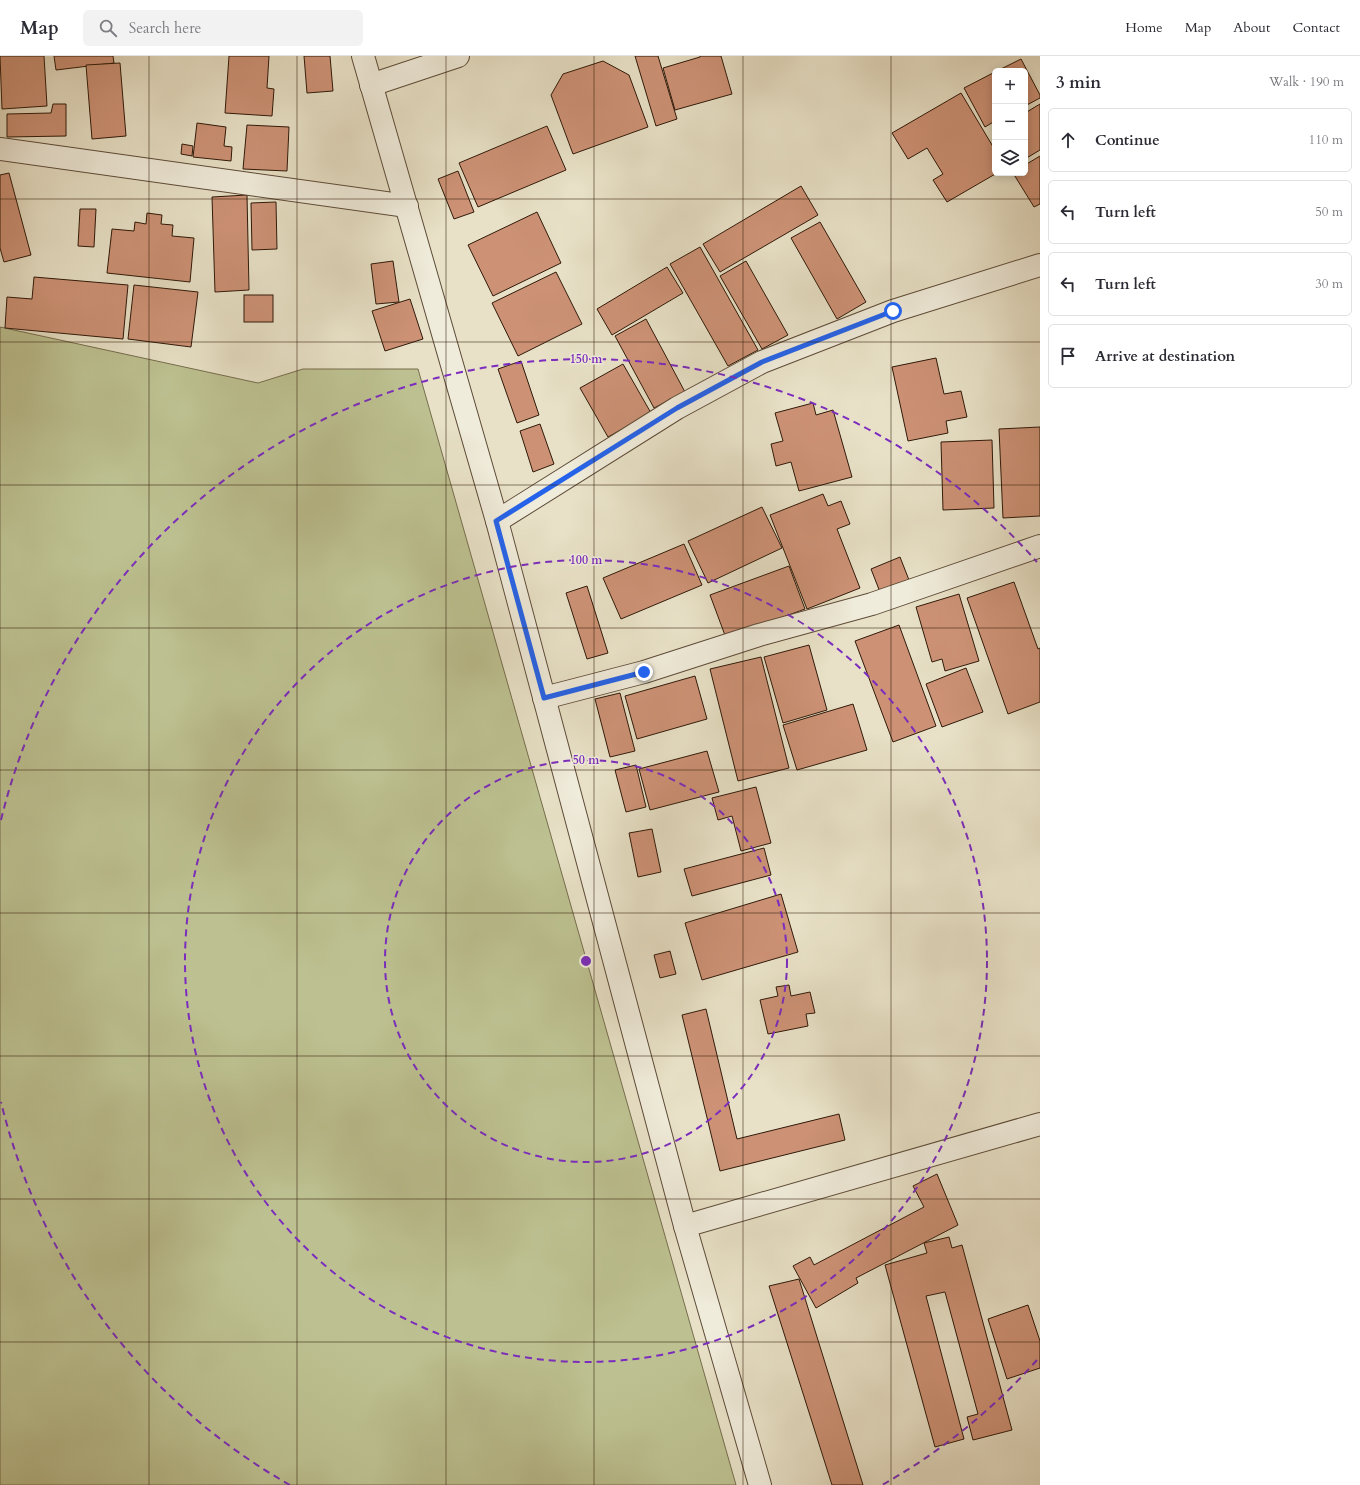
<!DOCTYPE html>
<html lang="en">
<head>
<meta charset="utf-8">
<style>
  :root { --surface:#fff; --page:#f2f2f3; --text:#2b2b33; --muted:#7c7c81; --line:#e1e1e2 }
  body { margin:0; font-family:Cardo,serif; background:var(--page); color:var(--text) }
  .controls { position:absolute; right:12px; top:12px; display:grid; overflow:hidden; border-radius:6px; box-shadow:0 2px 10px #0003 }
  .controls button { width:36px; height:36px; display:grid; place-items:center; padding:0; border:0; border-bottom:1px solid var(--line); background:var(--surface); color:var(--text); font:20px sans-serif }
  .stop { position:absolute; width:12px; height:12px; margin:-9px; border:3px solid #2563eb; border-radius:50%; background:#fff }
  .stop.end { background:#2563eb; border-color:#fff; box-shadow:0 1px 4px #0008 }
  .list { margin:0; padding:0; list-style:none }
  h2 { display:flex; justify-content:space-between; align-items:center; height:52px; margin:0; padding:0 16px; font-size:17px }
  h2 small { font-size:13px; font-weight:400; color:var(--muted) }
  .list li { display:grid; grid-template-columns:26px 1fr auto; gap:12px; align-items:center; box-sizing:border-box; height:64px; margin:0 8px 8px; padding:0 8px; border:1px solid var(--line); border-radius:6px }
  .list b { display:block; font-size:15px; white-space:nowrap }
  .list em { font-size:13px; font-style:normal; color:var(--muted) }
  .icon { flex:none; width:22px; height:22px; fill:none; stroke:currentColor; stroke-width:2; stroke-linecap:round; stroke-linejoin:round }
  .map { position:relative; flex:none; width:1040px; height:1429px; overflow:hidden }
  header { display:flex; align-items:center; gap:24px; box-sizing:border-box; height:56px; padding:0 20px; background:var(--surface); border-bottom:1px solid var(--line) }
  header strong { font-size:19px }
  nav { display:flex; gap:22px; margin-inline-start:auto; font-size:14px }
  .search { width:280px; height:36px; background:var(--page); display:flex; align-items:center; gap:10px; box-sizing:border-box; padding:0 14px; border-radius:6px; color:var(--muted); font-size:15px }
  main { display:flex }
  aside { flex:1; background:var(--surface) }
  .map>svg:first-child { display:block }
</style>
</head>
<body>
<header>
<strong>Map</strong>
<div class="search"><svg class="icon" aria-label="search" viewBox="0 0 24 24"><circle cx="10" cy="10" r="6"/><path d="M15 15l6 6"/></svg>Search here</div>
<nav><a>Home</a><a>Map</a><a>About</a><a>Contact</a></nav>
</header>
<main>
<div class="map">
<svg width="1040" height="1429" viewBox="0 0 1040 1429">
  <rect width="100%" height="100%" fill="#e8e1c7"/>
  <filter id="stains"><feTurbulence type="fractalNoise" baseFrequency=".005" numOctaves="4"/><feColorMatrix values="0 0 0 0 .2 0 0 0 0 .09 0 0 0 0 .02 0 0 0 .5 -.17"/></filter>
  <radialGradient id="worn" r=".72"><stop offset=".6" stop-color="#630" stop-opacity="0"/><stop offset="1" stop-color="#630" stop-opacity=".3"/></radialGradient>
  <path fill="#bdc191" stroke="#766d4d" d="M0 271 258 327 303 313H418L736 1429H0Z"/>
  <g fill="#cd9276" stroke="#2f1909">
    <path d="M0 0H44L47 50 2 53Z"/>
    <path d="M54 0H113L114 7 56 14Z"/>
    <path d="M229 0H269L267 32 274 33 272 60 225 57Z"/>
    <path d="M304 0H330L333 35 307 37Z"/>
    <path d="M635 0H658L677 63 656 70Z"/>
    <path d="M700 0H721L732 38 675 54 663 12 700 1Z"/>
    <path d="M1021 3 1040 39V42L1025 50V15H997Z"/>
    <path d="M603 5 629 19 648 71 573 98 551 39 563 18Z"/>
    <path d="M120 7 126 80 92 83 86 9Z"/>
    <path d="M995 16V65L985 71 964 32Z"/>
    <path d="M961 37 995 94V117H997L947 146 933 124 943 118 927 92 908 103 892 77Z"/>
    <path d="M53 48H66V80L7 81V58L51 57Z"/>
    <path d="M1040 48V94L1025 103V57Z"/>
    <path d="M197 67 226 71 224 90 232 91 231 105 193 101Z"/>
    <path d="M247 69 289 71 287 115 243 113Z"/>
    <path d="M547 70 566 114 478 151 459 107Z"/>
    <path d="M182 88 193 90 192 100 181 98Z"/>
    <path d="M1040 100V148L1034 151 1013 117H1025V109Z"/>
    <path d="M458 115 474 156 454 163 438 123Z"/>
    <path d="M9 117 31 199 4 206 0 192V119Z"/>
    <path d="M801 130 818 159 720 216 703 188Z"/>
    <path d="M247 139 249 234 215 236 212 141Z"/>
    <path d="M276 146 277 193 252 194 251 147Z"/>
    <path d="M80 153H96L94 191 78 190Z"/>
    <path d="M537 156 561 207 493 240 468 189Z"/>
    <path d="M147 157 162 159 161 168 173 169 172 180 194 182 190 226 107 217 112 173 134 175 135 166 146 168Z"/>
    <path d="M820 166 866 246 837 263 791 182Z"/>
    <path d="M700 191 758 294 728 310 670 208Z"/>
    <path d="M393 205 399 246 376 248 371 208Z"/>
    <path d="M746 205 788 279 762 293 720 220Z"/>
    <path d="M667 211 683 237 612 279 597 253Z"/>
    <path d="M556 216 582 268 518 300 492 247Z"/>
    <path d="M34 221 128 229 123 283 5 272 7 241 32 243Z"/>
    <path d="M134 229 198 236 191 291 128 283Z"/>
    <rect x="244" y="239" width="29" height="27"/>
    <path d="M410 243 423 283 385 295 372 255Z"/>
    <path d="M646 263 685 336 654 352 615 280Z"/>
    <path d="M936 302 944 338 961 335 967 361 946 365 948 377 908 385 892 311Z"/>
    <path d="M521 305 539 359 517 367 498 313Z"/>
    <path d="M623 308 651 357 608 381 580 332Z"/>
    <path d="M813 347 816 359 833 354 852 421 799 435 791 406 776 410 771 388 783 385 775 357Z"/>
    <path d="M540 368 554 408 533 416 520 375Z"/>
    <path d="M1040 371V460L1003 462 999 373Z"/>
    <path d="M992 384 994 452 943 454 941 386Z"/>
    <path d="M823 438 828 450 841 445 850 468 837 473 860 532 807 553 770 459Z"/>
    <path d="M762 451 782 492 708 527 688 485Z"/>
    <path d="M684 488 702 529 621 563 603 522Z"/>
    <path d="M900 501 909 524 880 536 871 513Z"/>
    <path d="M789 510 805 553 726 582 710 539Z"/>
    <path d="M1014 526 1038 593 1040 592V646L1008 658 967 542Z"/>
    <path d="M587 530 608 597 587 603 566 537Z"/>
    <path d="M959 538 979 605 945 615 942 603 932 606 916 551Z"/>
    <path d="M899 569 936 670 893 686 855 585Z"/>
    <path d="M809 589 827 654 783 667 764 601Z"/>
    <path d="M761 601 789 712 738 725 710 613Z"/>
    <path d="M966 612 983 656 942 671 926 628Z"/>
    <path d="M695 620 707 663 637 683 625 640Z"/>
    <path d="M620 637 635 695 610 701 595 643Z"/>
    <path d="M853 648 867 694 797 714 783 669Z"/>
    <path d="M707 695 719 736 650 754 639 713Z"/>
    <path d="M636 709 646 751 626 756 615 714Z"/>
    <path d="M756 731 771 787 741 795 732 760 718 764 712 742Z"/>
    <path d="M652 773 661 816 638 821 629 777Z"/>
    <path d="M764 792 771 819 692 840 684 813Z"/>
    <path d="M781 838 798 896 702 924 685 867Z"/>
    <path d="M670 895 676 918 660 922 654 899Z"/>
    <path d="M789 929 791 940 810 936 815 957 806 958 808 970 768 978 760 944 778 940 776 931Z"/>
    <path d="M706 953 737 1083 839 1058 845 1084 720 1115 682 959Z"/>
    <path d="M937 1118 958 1169 856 1222 858 1227 816 1252 793 1210 810 1201 814 1209 924 1151 913 1130Z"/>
    <path d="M949 1181 952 1192 962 1189 1012 1374 973 1384 967 1361 978 1358 945 1236 926 1240 964 1383 935 1391 885 1209 927 1197 924 1187Z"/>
    <path d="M799 1223 863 1429H832L769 1230Z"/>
    <path d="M1028 1249 1040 1285V1312L1007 1323 988 1263Z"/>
  </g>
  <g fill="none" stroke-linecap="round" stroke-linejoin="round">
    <g stroke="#5d4b38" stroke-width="24">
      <g id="street">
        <path d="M363 0 497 465 685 1170 760 1429"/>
        <path d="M371 29 458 0"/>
        <path d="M0 93 407 150"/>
        <path d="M497 465 677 352 762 306 893 255 1040 209"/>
        <path d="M544 642 644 616 759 579 872 548 1040 490"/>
        <path d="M685 1170 1040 1068"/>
      </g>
    </g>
    <use href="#street" stroke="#f0ecdb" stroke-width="22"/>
  </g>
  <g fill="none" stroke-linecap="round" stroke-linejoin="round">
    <path stroke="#2563eb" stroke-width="5" d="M644 616 544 642 496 465 677 352 762 306 893 255"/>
  </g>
  <path fill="none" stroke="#2f1909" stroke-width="1" stroke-opacity="0.55" d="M149 0V1429M297 0V1429M446 0V1429M594 0V1429M743 0V1429M891 0V1429M0 143H1040M0 286H1040M0 429H1040M0 572H1040M0 714H1040M0 857H1040M0 1000H1040M0 1143H1040M0 1286H1040"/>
  <g fill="none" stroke="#7b2cbf" stroke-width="2" stroke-dasharray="7 5">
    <circle cx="586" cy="905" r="201"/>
    <circle cx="586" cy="905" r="401"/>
    <path d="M1037 1304A602 602 0 0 1 882 1429M290 1429A602 602 0 0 1 1 1046M1 764A602 602 0 0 1 1037 506"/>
  </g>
  <circle cx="586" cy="905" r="6" fill="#7b2cbf" stroke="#f0ecdb" stroke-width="2"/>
  <g font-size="12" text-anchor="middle" font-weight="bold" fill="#7b2cbf" stroke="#f0ecdb" stroke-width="3" stroke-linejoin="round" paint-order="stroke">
    <text x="586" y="307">150 m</text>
    <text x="586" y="508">100 m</text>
    <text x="586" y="708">50 m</text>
  </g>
  <rect width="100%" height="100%" filter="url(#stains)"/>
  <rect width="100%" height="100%" fill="url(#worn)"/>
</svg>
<div class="controls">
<button>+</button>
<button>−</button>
<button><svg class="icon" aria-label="layers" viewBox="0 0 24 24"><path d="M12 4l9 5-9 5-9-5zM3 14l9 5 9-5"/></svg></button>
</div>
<div class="stop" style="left:893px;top:255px"></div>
<div class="stop end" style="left:644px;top:616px"></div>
</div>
<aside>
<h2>3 min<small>Walk · 190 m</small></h2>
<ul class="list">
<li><svg class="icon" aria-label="ahead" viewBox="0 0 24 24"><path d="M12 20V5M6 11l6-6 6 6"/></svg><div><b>Continue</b></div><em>110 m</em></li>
<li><svg class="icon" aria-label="left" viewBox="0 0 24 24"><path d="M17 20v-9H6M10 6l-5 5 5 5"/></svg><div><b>Turn left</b></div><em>50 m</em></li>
<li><svg class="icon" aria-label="left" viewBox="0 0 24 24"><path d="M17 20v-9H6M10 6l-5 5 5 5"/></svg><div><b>Turn left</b></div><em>30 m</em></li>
<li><svg class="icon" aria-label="arrive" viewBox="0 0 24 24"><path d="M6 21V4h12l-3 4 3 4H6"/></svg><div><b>Arrive at destination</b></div></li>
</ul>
</aside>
</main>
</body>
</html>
